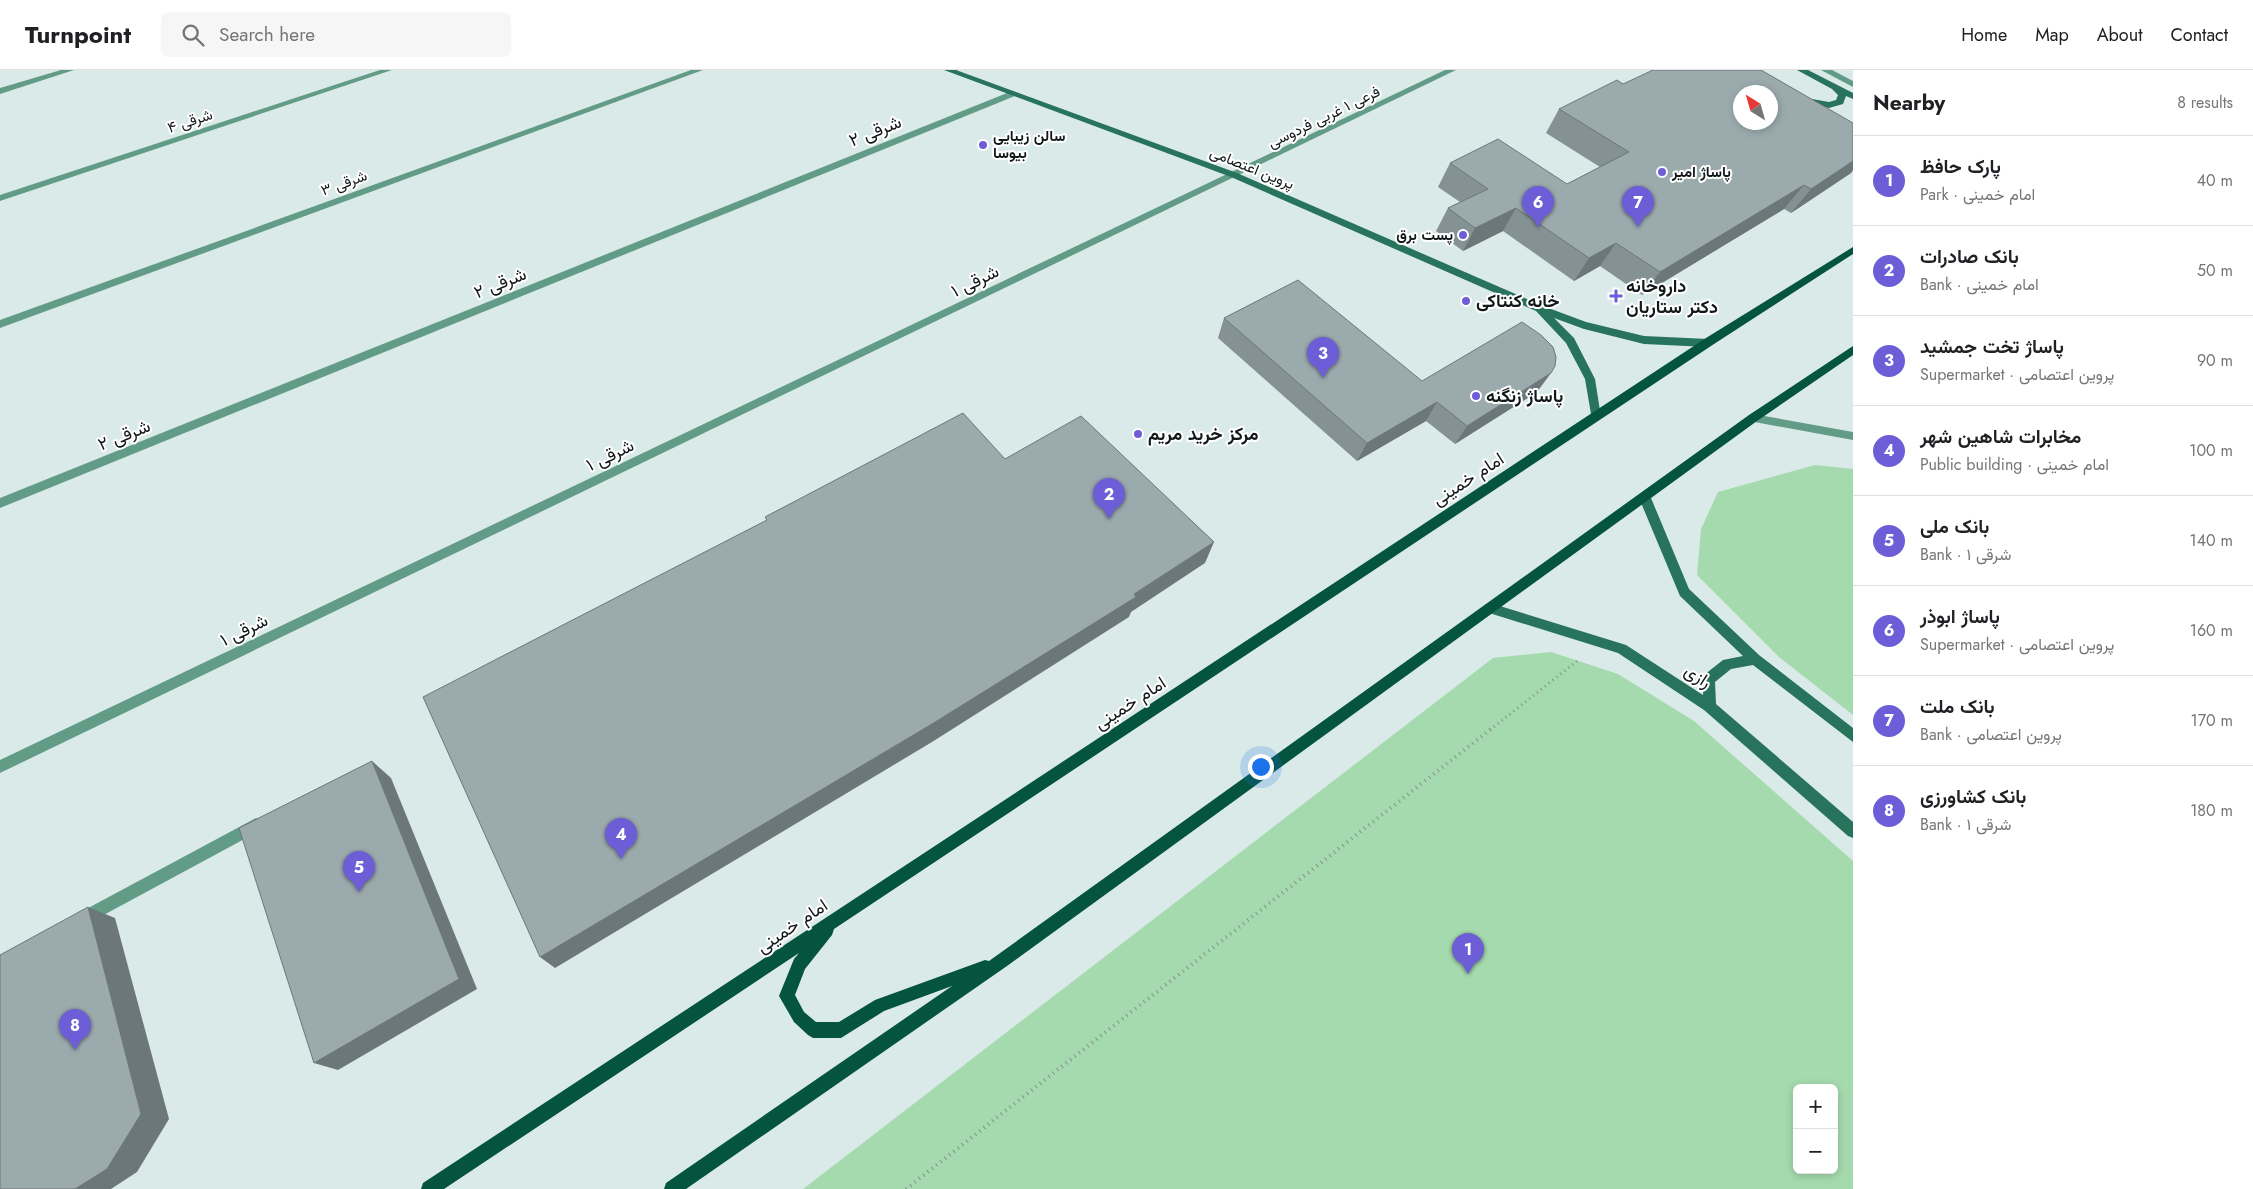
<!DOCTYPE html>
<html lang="en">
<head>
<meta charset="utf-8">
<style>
  :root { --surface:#fff; --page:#f6f6f6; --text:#202124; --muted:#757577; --line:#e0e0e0; --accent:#6d5ed8 }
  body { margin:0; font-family:Jost,Vazirmatn,sans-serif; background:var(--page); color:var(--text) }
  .controls { position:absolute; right:15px; bottom:15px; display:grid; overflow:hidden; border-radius:8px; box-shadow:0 2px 8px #0003 }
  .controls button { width:45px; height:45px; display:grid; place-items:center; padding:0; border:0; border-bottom:1px solid var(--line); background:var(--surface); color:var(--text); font:25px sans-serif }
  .compass { position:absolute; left:1733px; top:15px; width:45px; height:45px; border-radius:50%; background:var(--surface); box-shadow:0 2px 8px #0003; rotate:323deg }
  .you { position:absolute; left:1260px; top:696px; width:18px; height:18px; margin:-12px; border:4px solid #fff; border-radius:50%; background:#1a73e8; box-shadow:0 0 0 8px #1a73e833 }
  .badge { display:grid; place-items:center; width:32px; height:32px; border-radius:50%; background:var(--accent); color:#fff; font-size:16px; font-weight:700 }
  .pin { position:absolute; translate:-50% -41px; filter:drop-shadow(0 1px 2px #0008) }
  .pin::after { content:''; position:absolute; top:26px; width:18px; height:15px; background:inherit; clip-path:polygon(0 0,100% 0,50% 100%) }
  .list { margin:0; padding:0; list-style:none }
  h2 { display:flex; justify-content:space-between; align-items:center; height:65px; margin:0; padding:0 20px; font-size:21px }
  h2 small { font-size:16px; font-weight:400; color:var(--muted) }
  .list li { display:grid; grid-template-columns:32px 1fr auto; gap:15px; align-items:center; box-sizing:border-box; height:90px; padding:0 20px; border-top:1px solid var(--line) }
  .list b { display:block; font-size:19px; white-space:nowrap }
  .list p { margin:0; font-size:16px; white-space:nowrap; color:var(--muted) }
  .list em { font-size:16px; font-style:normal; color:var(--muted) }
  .icon { flex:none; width:28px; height:28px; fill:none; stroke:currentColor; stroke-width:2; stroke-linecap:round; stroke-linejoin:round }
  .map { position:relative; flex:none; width:1853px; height:1119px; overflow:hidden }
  header { display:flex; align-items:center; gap:30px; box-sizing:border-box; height:70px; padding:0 25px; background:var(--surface); border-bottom:1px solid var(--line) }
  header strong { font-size:24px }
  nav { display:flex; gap:28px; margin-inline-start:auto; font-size:18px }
  .search { width:350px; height:45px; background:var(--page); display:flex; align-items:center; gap:12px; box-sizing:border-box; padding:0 18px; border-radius:8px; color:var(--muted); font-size:19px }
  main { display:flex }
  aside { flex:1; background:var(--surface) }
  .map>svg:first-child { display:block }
</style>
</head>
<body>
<header>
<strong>Turnpoint</strong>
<div class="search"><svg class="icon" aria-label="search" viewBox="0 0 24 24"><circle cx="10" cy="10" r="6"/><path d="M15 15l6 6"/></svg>Search here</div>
<nav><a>Home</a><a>Map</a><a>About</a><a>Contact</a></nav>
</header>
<main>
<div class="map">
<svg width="1853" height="1119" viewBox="0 0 1853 1119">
  <rect width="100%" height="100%" fill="#daeae8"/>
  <g fill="#a5daae" fill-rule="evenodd">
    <path d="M1815 395 1853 399V645L1779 587 1697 505 1701 459 1718 422Z"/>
    <path d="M1551 582 1618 604 1694 651 1853 791V1119H803L1493 588ZM1797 1018H1834V1100H1797Z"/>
  </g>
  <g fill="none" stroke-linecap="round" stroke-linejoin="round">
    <path stroke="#869190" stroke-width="3" stroke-dasharray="1 4" stroke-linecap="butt" d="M1490 660 1577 591"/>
    <path stroke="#869190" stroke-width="4" stroke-dasharray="1 4.5" stroke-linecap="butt" d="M906 1119 1491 659"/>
    <g fill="#629c86" fill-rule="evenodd">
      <path d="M1821 0H1832L1853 11V17Z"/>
      <path d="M1753 344 1853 362V370L1749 351 1748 348 1749 345Z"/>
    </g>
    <g fill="#629c86" fill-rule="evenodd">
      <path d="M61 0H74L0 24V18Z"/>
      <path d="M380 0H392L0 131V125Z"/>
      <path d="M691 0H703L0 258V250Z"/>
      <path d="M1445 0H1456L0 703V690Z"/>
      <path d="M1012 21 1015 22V26L0 438V428Z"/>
      <path d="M256 748 261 750 263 755 261 760 87 854 82 856 77 854 75 849 77 844Z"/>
    </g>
    <g fill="#28735b" fill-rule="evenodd">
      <path d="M944 0H956L1237 103 1543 236 1586 252 1644 266 1708 269 1713 273 1708 277 1644 274 1584 259 1554 248 1574 268 1595 309 1601 347 1596 351 1592 350 1585 309 1566 273 1536 241 1231 107Z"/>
      <path d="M1797 0H1808L1853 23V29L1846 26 1843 34 1829 38 1809 34 1808 32 1812 29 1829 32 1836 30 1838 25 1832 19Z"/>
      <path d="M1645 423 1651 428 1689 519 1759 585 1853 658V672L1753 595 1731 599 1715 612 1716 634 1853 752V768L1848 766 1704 640 1618 583 1486 542 1484 538 1486 534 1490 533 1626 575 1703 625 1704 605 1723 590 1743 586 1680 526 1639 428Z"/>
    </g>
    <path fill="#05543f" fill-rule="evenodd" d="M1853 177V184L1714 274 834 859 832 865 805 899 795 925 804 942 816 952H839L875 930 985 890 989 891 1749 345 1853 276V285L1757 351 1007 896 686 1119H664L666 1113 952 916 884 941 841 968H813L808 965 794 952 779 926 794 889 799 883 444 1119H421L423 1113 1706 268Z"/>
  </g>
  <g fill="#859295">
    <path d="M1623 14 1853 53V100L1851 103 1791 143 1784 139 1642 225 1600 196 1574 211 1503 161 1463 181 1436 161 1448 138 1460 132 1438 117 1450 93 1567 114 1600 97 1546 63 1559 39Z"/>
    <path d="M1224 248 1422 311 1537 322 1455 374 1426 351 1357 391 1218 268Z"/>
  </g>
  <g fill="#6c7779">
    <path d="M1853 91V100L1851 103 1791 143 1811 119Z"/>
    <path d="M1804 115 1784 139 1642 225 1660 202Z"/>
    <path d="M1516 138 1503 161 1463 181 1475 158Z"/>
    <path d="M1616 173 1600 196 1574 211 1589 188Z"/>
    <path d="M1551 303 1537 322 1455 374 1467 356Z"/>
    <path d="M1437 332 1426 351 1357 391 1367 373Z"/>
    <path d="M1214 472 1205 493 1131 542 1129 547 932 672 555 898 540 887 1134 524Z"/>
    <path d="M372 691 391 708 477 919 338 1000 314 993Z"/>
    <path d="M88 837 115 848 169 1049 137 1102 111 1119H75Z"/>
  </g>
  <g fill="#9baaad" stroke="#6c7779" fill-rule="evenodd">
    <path d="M1653 0H1761L1853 53V91L1811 119 1804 115 1660 202 1616 173 1589 188 1516 138 1475 158 1448 138 1488 119 1450 93 1498 69 1567 114 1629 82 1559 39 1617 10 1623 14ZM1740 22H1770V52H1740Z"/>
    <path d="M1298 210 1422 311 1522 252 1541 265 1553 277 1556 287 1555 296 1551 303 1467 356 1437 332 1367 373 1224 248Z"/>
    <path d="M963 343 1005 389 1081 346 1214 472 1134 524 1136 527 932 654 540 887 423 627 767 450 765 447Z"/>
    <path d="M372 691 459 909 314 993 239 758Z"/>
    <path d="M88 837 141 1044 107 1099 75 1119H0V885Z"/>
  </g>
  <g fill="#6d5ed8" stroke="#fff" stroke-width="2">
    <circle cx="983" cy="75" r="5"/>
    <circle cx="1662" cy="102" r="5"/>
    <circle cx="1463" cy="165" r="5"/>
    <path d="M1613.5 218.5h5v5h5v5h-5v5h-5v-5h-5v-5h5z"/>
    <circle cx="1466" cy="231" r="5"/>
    <circle cx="1476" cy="326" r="5"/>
    <circle cx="1138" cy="364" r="5"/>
  </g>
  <g text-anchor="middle" stroke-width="4" stroke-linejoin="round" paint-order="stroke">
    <g font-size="15" fill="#121817" stroke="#fff">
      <text transform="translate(1324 47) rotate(-26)" y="5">فرعی ۱ غربی فردوسی</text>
      <text transform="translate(190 51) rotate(-18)" y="5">۴ شرقی</text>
      <text transform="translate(1252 98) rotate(22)" y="5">پروین اعتصامی</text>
      <text transform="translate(344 113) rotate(-20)" y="5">۳ شرقی</text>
    </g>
    <g font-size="15" font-weight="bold" fill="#121817" stroke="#fff" text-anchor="start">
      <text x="993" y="71">سالن زیبایی<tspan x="993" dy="17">بیوسا</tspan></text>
      <text x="1672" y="107">پاساژ امیر</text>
      <text x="1453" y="170" text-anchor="end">پست برق</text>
    </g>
    <g font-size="18" fill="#121817" stroke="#fff">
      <text transform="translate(875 61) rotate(-22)" y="6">۲ شرقی</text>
      <text transform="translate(975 211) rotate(-26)" y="6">۱ شرقی</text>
      <text transform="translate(500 213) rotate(-22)" y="6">۲ شرقی</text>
      <text transform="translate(124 365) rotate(-22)" y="6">۲ شرقی</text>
      <text transform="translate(610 385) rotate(-26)" y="6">۱ شرقی</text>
      <text transform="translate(1468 409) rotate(-33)" y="6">امام خمینی</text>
      <text transform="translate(244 560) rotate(-26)" y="6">۱ شرقی</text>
      <text transform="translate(1698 606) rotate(33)" y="6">رازی</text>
      <text transform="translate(1130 633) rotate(-33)" y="6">امام خمینی</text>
      <text transform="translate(792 856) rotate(-34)" y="6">امام خمینی</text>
    </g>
    <g font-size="18" font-weight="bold" fill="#121817" stroke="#fff" text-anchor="start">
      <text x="1626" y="222">داروخانه<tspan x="1626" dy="21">دکتر ستاریان</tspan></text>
      <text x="1476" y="237">خانه کنتاکی</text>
      <text x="1486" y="332">پاساژ زنگنه</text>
      <text x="1148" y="370">مرکز خرید مریم</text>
    </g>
  </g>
</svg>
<div class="controls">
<button>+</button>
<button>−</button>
</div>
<svg class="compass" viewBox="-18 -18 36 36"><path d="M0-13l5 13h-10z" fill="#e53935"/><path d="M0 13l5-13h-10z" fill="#757577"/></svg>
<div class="you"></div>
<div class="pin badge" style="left:1468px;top:904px">1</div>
<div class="pin badge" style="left:1109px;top:449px">2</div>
<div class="pin badge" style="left:1323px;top:308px">3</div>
<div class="pin badge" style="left:621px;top:789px">4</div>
<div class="pin badge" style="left:359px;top:822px">5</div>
<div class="pin badge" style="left:1538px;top:157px">6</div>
<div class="pin badge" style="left:1638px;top:157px">7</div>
<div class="pin badge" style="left:75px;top:980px">8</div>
</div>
<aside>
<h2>Nearby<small>8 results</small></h2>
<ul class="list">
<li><span class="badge">1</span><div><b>پارک حافظ</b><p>Park · امام خمینی</p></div><em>40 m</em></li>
<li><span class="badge">2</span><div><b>بانک صادرات</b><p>Bank · امام خمینی</p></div><em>50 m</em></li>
<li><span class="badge">3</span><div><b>پاساژ تخت جمشید</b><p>Supermarket · پروین اعتصامی</p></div><em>90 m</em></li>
<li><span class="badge">4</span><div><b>مخابرات شاهین شهر</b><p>Public building · امام خمینی</p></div><em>100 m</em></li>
<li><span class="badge">5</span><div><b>بانک ملی</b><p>Bank · ۱ شرقی</p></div><em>140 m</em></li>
<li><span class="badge">6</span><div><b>پاساژ ابوذر</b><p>Supermarket · پروین اعتصامی</p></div><em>160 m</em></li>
<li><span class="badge">7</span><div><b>بانک ملت</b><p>Bank · پروین اعتصامی</p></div><em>170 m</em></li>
<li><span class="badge">8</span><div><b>بانک کشاورزی</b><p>Bank · ۱ شرقی</p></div><em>180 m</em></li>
</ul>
</aside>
</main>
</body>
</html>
